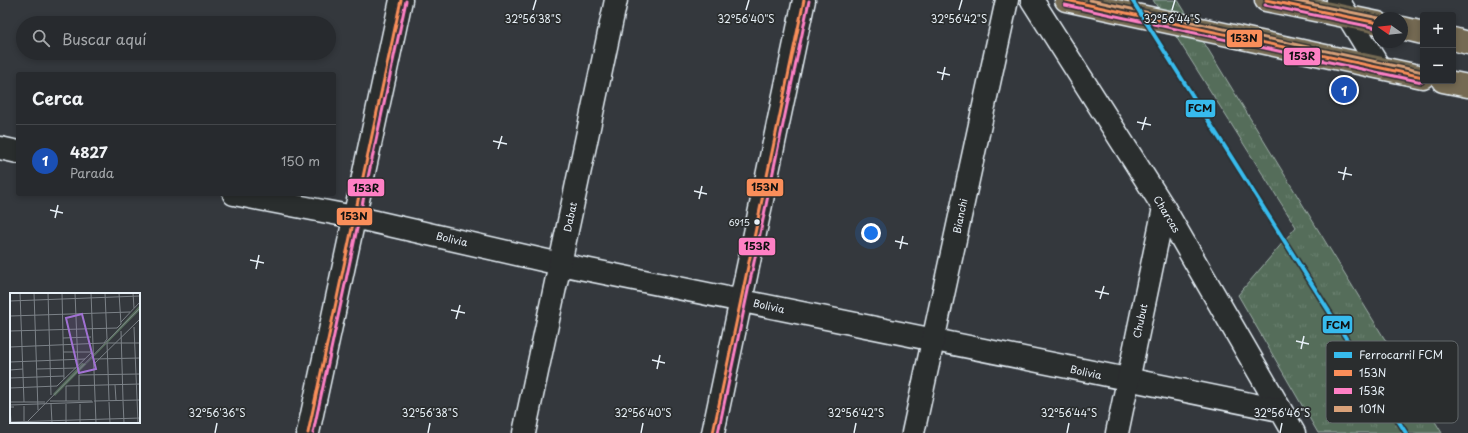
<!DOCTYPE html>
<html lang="es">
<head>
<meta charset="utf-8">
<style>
  :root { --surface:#272a2e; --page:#2f3236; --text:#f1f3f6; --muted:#a4a7aa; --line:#43464a; --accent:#ffd166 }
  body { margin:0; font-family:"Playpen Sans",sans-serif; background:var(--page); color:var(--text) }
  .controls { position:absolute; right:12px; top:12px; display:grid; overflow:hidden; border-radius:4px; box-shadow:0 2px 6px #0003 }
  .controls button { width:36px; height:36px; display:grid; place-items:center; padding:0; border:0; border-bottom:1px solid var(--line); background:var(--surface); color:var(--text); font:20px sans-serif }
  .compass { position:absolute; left:1372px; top:12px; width:36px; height:36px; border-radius:50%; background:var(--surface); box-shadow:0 2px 6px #0003; rotate:284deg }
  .you { position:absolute; left:871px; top:233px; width:14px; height:14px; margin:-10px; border:3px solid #fff; border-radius:50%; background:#1a73e8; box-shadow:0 0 0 6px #1a73e833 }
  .badge { display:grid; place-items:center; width:26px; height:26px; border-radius:50%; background:var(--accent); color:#fff; font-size:13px; font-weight:700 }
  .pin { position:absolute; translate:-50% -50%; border:2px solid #fff; box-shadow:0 1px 4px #0006 }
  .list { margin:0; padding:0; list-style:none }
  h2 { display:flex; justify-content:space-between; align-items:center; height:52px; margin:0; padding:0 16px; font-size:17px }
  h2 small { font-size:13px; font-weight:400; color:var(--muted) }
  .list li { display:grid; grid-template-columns:26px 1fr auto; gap:12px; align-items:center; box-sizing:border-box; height:72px; padding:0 16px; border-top:1px solid var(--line) }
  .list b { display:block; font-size:15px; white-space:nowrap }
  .list p { margin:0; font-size:13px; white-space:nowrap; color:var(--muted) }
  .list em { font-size:13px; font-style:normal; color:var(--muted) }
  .icon { flex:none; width:22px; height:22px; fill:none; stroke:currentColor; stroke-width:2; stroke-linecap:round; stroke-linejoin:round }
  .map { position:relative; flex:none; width:1468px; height:433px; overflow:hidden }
  .search { position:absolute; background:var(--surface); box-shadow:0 2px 6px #0003; left:16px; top:16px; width:320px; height:44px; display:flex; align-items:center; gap:10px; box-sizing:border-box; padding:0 14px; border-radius:22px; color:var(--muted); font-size:15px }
  .panel { position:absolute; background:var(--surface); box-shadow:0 2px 6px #0003; left:16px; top:72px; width:320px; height:124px; border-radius:4px }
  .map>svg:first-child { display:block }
</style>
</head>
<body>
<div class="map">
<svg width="1468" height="433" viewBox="0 0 1468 433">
  <defs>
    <pattern id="grass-tufts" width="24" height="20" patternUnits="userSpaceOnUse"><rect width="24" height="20" fill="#556d5a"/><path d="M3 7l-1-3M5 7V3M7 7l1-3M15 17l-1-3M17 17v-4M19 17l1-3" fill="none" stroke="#6d8272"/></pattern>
  </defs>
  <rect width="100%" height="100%" fill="#34383d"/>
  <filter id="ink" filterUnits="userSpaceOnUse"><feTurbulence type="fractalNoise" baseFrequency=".025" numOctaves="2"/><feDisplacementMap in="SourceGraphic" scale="8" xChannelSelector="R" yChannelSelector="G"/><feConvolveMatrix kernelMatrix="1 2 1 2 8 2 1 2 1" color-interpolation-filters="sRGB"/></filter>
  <g filter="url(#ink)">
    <path fill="url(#grass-tufts)" stroke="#9eafa9" d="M1153 0H1178L1442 433H1318L1238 295 1296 227Z"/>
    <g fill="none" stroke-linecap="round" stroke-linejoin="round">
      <g stroke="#e8f1f8" stroke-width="25">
        <g id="minor">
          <path d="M1032 0 1164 208 1294 433"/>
          <path d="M1338 0 1379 67"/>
          <path d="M0 148 18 152"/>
          <path d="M234 194 354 217 560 264 1280 410"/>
          <path d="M308 433 401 0"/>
          <path d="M524 433 616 0"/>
          <path d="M713 433 804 0"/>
          <path d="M913 433 1007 0"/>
          <path d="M1117 433 1164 208"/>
        </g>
      </g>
      <g stroke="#e8f1f8" stroke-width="25">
        <g id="major">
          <path d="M1066 0 1423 77"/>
          <path d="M1266 0 1378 23"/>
          <path d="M1402 28 1423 33"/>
          <path d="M1453 39 1468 43"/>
          <path d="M1443 81 1468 86"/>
        </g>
      </g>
      <use href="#minor" stroke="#2a2d2e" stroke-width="22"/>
      <use href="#major" stroke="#756b52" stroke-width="22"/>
      <g stroke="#2a2d2e" stroke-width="6">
        <g id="bus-1">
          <path d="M1066 0 1423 77"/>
          <path d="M1266 0 1378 23"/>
          <path d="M308 433 401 0"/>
          <path d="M713 433 804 0"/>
        </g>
      </g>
      <g stroke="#2a2d2e" stroke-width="6">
        <g id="bus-2">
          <path d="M1065 5 1422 82"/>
          <path d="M1265 5 1377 28"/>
          <path d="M313 433 406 1"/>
          <path d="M718 433 809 1"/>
        </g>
      </g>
      <g stroke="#2a2d2e" stroke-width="6">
        <g id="bus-3">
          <path d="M1090 0 1423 72"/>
          <path d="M1291 0 1379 18"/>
        </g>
      </g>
      <use href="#bus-1" stroke="#fa8e5a" stroke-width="3"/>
      <use href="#bus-2" stroke="#ff80c5" stroke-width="3"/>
      <use href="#bus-3" stroke="#d9a179" stroke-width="3"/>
      <g stroke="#2a2d2e" stroke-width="7">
        <path id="rail-1" d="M1132 0 1406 433"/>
      </g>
      <use href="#rail-1" stroke="#37bbed" stroke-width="4"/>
    </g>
  </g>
  <path fill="none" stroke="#e8f1f8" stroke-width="1.5" d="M533 10 536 0M746 10 749 0M959 10 962 0M1172 10 1175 0M937 72 950 75M942 80 945 67M1137 122 1151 125M1142 130 1146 117M493 141 507 144M498 149 502 136M1338 172 1352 175M1343 180 1346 167M694 191 707 194M699 199 702 186M50 210 63 213M55 218 58 205M895 241 908 244M900 249 903 236M250 260 264 263M256 269 259 255M1095 291 1109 294M1100 299 1104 286M451 310 465 313M456 319 460 305M1296 341 1309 344M1301 349 1304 336M652 360 665 363M657 369 660 355M215 433 217 423M428 433 430 423M641 433 643 423M854 433 856 423M1067 433 1069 423M1280 433 1282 423"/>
  <circle fill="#e8f1f8" stroke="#2a2d2e" stroke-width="1.5" cx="757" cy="222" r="3.5"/>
  <g text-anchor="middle" stroke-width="3.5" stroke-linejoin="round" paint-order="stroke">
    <g font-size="9" fill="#e8f1f8" stroke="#2a2d2e" text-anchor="end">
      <text x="750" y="226">6915</text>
    </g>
    <g font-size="10" fill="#e8f1f8" stroke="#2a2d2e">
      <text transform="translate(1167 214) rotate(59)" y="4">Charcas</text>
      <text transform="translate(960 216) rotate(-78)" y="4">Bianchi</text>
      <text transform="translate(570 217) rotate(-78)" y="4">Dabat</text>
      <text transform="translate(452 239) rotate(13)" y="4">Bolivia</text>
      <text transform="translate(769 306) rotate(12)" y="4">Bolivia</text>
      <text transform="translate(1140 321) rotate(-78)" y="4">Chubut</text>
      <text transform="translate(1086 372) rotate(12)" y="4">Bolivia</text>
    </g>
  </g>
  <g transform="translate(10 293)">
    <rect width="130" height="130" fill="#34383d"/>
    <path d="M130 12V17L45 103 43 101 72 70 76 71Z" fill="#556d5a"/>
    <path fill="none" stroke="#7c8288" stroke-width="1" d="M10 0 14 109M24 0 28 117M38 0 41 102M52 0 54 86M65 0 68 73M81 0 86 130M123 0 124 15M0 8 130 3M0 23 120 19M111 29 130 9M124 34 128 130M0 38 107 35 111 31 109 0M111 38 113 107M53 45 81 44M0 54 94 50 97 46 95 0M53 59H82M84 66 130 65M0 69 75 66M84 71 130 26M27 76 66 75M0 77 13 76M0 85 54 83M105 92 106 107M0 95 47 93 82 59M69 107V82L130 81M99 107 97 50H130M40 108H82M56 108V93L130 91M84 108 130 107M113 108 114 130M0 109H35M99 109 100 130M41 111 42 130M56 111V130M70 111V130M0 112 83 109M14 113V128M0 129 130 125M1 129 0 114H4M16 130 130 15"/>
    <path fill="#a171d3" fill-opacity="0.15" stroke="#a171d3" stroke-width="2" d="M72 21 86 76 69 80 56 25Z"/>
    <rect width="130" height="130" fill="none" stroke="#e8f1f8" stroke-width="2"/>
  </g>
  <rect x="1326" y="341" width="132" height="82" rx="6" fill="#2a2d2e" stroke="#63686b" stroke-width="1"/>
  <rect x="1334" y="352" width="18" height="6" fill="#37bbed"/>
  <rect x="1334" y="370" width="18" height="6" fill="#fa8e5a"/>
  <rect x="1334" y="388" width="18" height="6" fill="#ff80c5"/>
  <rect x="1334" y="406" width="18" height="6" fill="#d9a179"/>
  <g font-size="11" fill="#e8f1f8">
    <text x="1359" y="359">Ferrocarril FCM</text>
    <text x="1359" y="377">153N</text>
    <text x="1359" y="395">153R</text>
    <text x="1359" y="413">101N</text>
  </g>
  <g font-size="10" text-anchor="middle" fill="#e8f1f8" stroke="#2a2d2e" stroke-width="3.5" stroke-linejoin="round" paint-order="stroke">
    <text x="533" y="23">32°56'38"S</text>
    <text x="746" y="23">32°56'40"S</text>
    <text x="959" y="23">32°56'42"S</text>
    <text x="1172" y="23">32°56'44"S</text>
    <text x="217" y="417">32°56'36"S</text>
    <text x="430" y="417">32°56'38"S</text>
    <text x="643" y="417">32°56'40"S</text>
    <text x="856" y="417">32°56'42"S</text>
    <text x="1069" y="417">32°56'44"S</text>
    <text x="1282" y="417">32°56'46"S</text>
  </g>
  <g stroke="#2a2d2e" stroke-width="1.5">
    <rect x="1226" y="29" width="37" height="19" rx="4" fill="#fa8e5a"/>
    <rect x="1283" y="47" width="38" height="19" rx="4" fill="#ff80c5"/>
    <rect x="1185" y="99" width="31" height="19" rx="4" fill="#37bbed"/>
    <rect x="746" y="178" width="38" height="19" rx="4" fill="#fa8e5a"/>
    <rect x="347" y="178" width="38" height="19" rx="4" fill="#ff80c5"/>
    <rect x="336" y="207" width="37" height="19" rx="4" fill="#fa8e5a"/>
    <rect x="738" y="237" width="38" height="19" rx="4" fill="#ff80c5"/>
    <rect x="1322" y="315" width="31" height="19" rx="4" fill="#37bbed"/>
  </g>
  <g font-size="11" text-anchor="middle" font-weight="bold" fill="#111">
    <text x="1244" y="42">153N</text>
    <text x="1302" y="60">153R</text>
    <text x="1200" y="112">FCM</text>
    <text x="765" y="191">153N</text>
    <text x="366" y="192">153R</text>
    <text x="354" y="220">153N</text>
    <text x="757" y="250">153R</text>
    <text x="1338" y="329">FCM</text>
  </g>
</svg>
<div class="controls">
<button>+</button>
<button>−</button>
</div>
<svg class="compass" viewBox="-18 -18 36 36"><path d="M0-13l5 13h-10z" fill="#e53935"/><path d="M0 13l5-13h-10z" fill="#a4a7aa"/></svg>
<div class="you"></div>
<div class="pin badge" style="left:1344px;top:90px;background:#1a4fb4">1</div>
<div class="search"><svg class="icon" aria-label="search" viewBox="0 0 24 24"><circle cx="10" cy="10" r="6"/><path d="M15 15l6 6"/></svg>Buscar aquí</div>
<section class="panel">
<h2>Cerca<small></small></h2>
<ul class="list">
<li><span class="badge" style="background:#1a4fb4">1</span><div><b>4827</b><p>Parada</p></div><em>150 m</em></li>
</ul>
</section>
</div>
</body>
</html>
